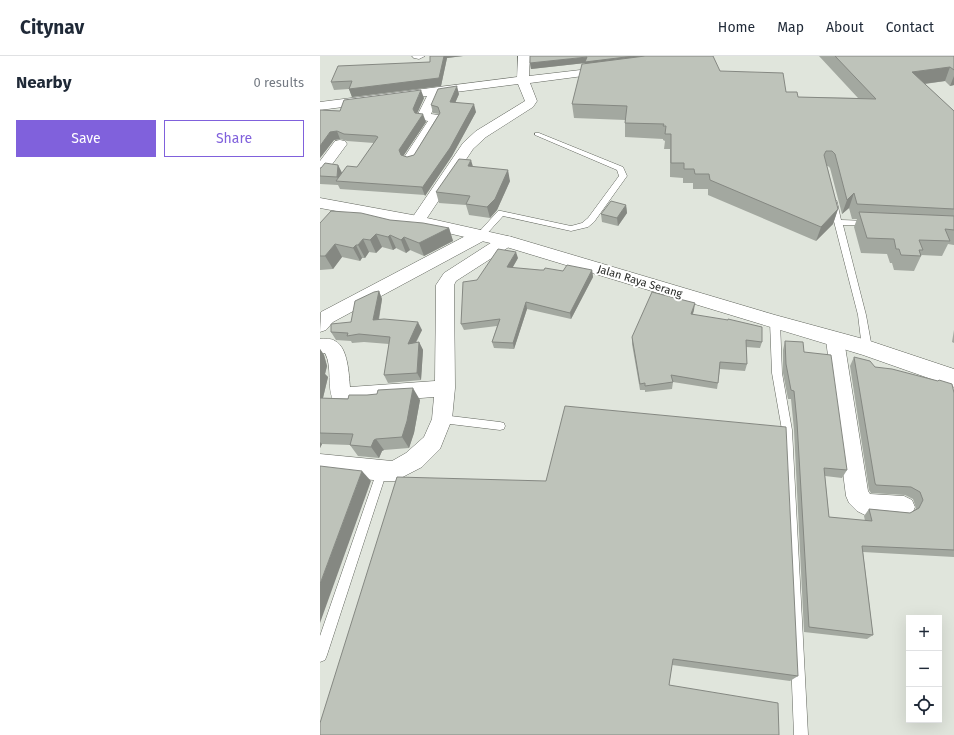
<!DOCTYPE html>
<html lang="en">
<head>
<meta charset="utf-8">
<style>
  :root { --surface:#fff; --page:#f6f6f7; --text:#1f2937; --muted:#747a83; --line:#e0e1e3; --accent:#8061dc }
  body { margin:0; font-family:"Fira Sans",sans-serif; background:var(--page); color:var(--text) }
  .controls { position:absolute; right:12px; bottom:12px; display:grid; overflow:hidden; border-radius:0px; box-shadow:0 4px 16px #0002 }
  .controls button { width:36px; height:36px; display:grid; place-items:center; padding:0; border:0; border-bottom:1px solid var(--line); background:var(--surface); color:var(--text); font:20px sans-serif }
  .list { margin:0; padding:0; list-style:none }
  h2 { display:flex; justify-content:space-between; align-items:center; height:52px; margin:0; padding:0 16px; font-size:17px }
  h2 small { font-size:13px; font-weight:400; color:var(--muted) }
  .actions { display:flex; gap:8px; padding:12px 16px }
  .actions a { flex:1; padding:9px 0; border:1px solid var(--accent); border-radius:0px; text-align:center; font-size:14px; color:var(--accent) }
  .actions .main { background:var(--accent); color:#fff }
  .icon { flex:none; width:22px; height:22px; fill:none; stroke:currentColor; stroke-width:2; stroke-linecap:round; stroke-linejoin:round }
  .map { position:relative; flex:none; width:634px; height:679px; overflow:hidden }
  header { display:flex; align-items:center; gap:24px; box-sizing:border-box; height:56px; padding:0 20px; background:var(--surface); border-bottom:1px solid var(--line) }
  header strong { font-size:19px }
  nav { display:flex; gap:22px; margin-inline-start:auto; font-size:14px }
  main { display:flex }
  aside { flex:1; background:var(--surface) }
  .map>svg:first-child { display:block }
</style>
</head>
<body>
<header>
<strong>Citynav</strong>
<nav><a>Home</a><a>Map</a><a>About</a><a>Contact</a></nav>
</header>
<main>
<aside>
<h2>Nearby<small>0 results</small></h2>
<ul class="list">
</ul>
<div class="actions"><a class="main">Save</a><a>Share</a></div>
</aside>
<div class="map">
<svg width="634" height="679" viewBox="0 0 634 679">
  <rect width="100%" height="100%" fill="#e0e5dc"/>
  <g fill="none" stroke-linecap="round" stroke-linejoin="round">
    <g stroke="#62665e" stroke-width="1">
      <g id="service">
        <path d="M215 77H219L303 111 307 120 274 166 268 171 251 175 183 160 164 181H158V177L178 155H181L251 170 262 167 268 162 299 120 297 114 215 79Z"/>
        <path d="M510 144H516L517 146 521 164 548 165 552 167 548 169H523L546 259 552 292 547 296 542 292 538 259 509 146Z"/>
        <path d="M455 263 460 266 462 317 472 374 488 679H474L462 374 452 317 450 266Z"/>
        <path d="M122 359 180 366 184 367 185 370 184 373 180 374 122 367 118 366 117 363 118 360Z"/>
        <path d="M62 410 66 412 67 415 7 599 5 604 0 606V580L57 415 58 412Z"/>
      </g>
    </g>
    <g stroke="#62665e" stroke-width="1">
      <g id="minor">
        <path d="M92 0H105L99 3 94 2Z"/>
        <path d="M198 0H210L209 20 286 11 290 12 292 14 290 16 286 17 210 27 217 45 213 51 166 81 153 93 103 168 98 170 93 168 90 165 143 87 156 75 205 45 198 28 120 38 111 58 119 59 121 64 95 106 90 107 85 106 83 103 108 65 98 63 97 60 107 40 0 54V46L197 21Z"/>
        <path d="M20 84 25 85 27 88 5 118 0 119V105L15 85Z"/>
        <path d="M161 174 167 175 169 179 167 183 13 266 6 274 0 276 1 256 155 175Z"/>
        <path d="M186 180 192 181 194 185 192 189 136 225 134 229 135 332 132 363 120 393 102 411 75 425H62L0 418V398L72 405 86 397 104 381 112 363 114 341 21 348 14 346C6 331 13 312 5 297H0V283C5 283 11 282 15 285 28 291 29 319 30 331L115 325 116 229 124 217 180 181Z"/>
        <path d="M515 277 522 279 524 284 548 435 550 438 584 440 592 444 595 451 592 458 584 462 545 459 537 455 529 447 526 440 506 284 508 279Z"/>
      </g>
    </g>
    <g stroke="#62665e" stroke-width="1">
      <path id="trunk" d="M0 142 98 160 192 181 455 259 547 284 634 313V331L543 299 183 190 98 170 0 152Z"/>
    </g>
    <use href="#service" fill="#fff" fill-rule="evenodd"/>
    <use href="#minor" fill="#fff" fill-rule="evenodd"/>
    <use href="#trunk" fill="#fff" fill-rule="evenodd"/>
  </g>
  <g fill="#a3a8a0">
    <path d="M110 0H143L127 2 121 30 32 41 29 33 14 34 11 26 110 6Z"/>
    <path d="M210 0 400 15 466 36 478 41 538 42 499 0H634V29L630 30 625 25 605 28 634 55V189L628 188 622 200 601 199V200L594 215 574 214 572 207H570L567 198 541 197 534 171 537 163H532L529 152 522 158 510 112 508 110H507L518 153 513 168 496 185 388 139V133H373V127H363V122L350 121V93H344L345 85 343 84V83L305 81V64L254 62 252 48 265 8V7L211 13 210 7Z"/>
    <path d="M139 38 135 47 156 56 132 100 105 140V139L20 133 18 129 0 128V112L18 109 22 117 37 111 54 87 27 85 20 83 14 84 0 102V54L20 55 104 42 97 57 106 66 83 100 87 101 94 99 119 58 113 57 111 49Z"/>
    <path d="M153 110 190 125 177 154 170 162 149 159 146 149 119 147 116 136Z"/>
    <path d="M306 149 307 157 298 170 282 166 281 158Z"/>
    <path d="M70 164 129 172 133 185 104 200 90 194 86 197 76 192 73 194 62 191 56 197 49 196 45 202H42L40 205 22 201 13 213 0 214V167Z"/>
    <path d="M198 202 192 212 220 214 243 215 272 214 273 221 251 263 207 253 194 293 174 292 172 286 177 270 144 274 141 268 157 224Z"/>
    <path d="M59 235 62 243 59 264 102 274 96 287 99 286 103 294 101 324 68 327 64 319 69 288 44 286 32 287 31 285 16 284 11 276 31 266Z"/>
    <path d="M374 254 373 258 442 286 440 292 426 291 427 308 425 315 400 313 397 333 353 326 352 333 325 336V334H320L312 288V281Z"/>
    <path d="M634 274V287L632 286Z"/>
    <path d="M465 285 484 296 527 414 522 422 505 420 509 461 545 465 544 460 549 453 590 457 595 454 596 452 593 443 585 439 551 437 549 434 530 310 534 301 555 311 634 337V501L543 496 553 579 547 583 484 576 474 374 471 343H468L463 317V294Z"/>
    <path d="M0 293 4 299 7 310 5 318 8 321 3 342 100 344 94 377 89 392 64 394 62 395 59 402 38 400 30 389 2 388 0 392Z"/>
    <path d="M77 421 478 620 470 625 352 609 349 629 0 679Z"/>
  </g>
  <g fill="#858882">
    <path d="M124 0H143L127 2 121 30 32 41 29 33 119 22Z"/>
    <path d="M314 0H354L266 12 265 7 211 13 210 7 267 1Z"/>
    <path d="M630 11 625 25 587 30 592 16Z"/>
    <path d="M634 20V29L630 30Z"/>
    <path d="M137 30 139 38 132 54 130 46Z"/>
    <path d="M101 34 104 42 96 60 93 53Z"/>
    <path d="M154 48 156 56 132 100 105 140 102 132Z"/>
    <path d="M103 58 106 66 82 102 79 94Z"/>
    <path d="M17 75 20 83 14 84 0 102V90L10 76Z"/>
    <path d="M151 104 154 114 148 110Z"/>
    <path d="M18 109 22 117 19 125 17 121Z"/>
    <path d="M188 114 190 125 177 154 170 162 167 151Z"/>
    <path d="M534 137 529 152 522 158 527 144Z"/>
    <path d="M306 149 307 157 298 170 297 162Z"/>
    <path d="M518 153 513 168 496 185 501 171Z"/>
    <path d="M129 172 133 185 104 200 99 187Z"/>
    <path d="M56 178 62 191 56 197 50 184Z"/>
    <path d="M70 179 76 192 73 194 68 181Z"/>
    <path d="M84 181 90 194 86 197 81 184Z"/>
    <path d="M43 183 49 196 45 202 38 189Z"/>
    <path d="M15 188 22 201 13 213 5 200Z"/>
    <path d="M36 189 42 202 40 205 33 192Z"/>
    <path d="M196 196 198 202 189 218 187 211Z"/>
    <path d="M272 214 273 221 251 263 250 257Z"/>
    <path d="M59 235 62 243 57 272 53 264Z"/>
    <path d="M206 246 207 253 194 293 193 287Z"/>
    <path d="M375 247 374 254 370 265 371 258Z"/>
    <path d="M98 266 102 274 91 295 88 288Z"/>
    <path d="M99 286 103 294 101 324 97 317Z"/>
    <path d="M0 293 4 299 7 310 5 318 8 321 0 354Z"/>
    <path d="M93 332 100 344 94 377 89 392 82 381Z"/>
    <path d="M56 383 64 394 62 395 59 402 51 391 54 384Z"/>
    <path d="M0 386 2 388 0 392Z"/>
    <path d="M42 415 51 425 0 567V528Z"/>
  </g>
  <g fill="#bec3ba" stroke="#858882">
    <path d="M110 0H124L119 22 29 33 32 25 11 26 18 10 110 6Z"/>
    <path d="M210 0H314L265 6 267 1 210 7Z"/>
    <path d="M325 0H393L400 15 463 17 466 36H477L478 41 556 43 515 0H634V14L630 11 592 16 634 55V153L537 148 534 137 527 144 515 98 512 95H506L504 99 518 153 501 171 390 124 389 118H375L374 113H364V107H351V78H345L346 70H343L344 68 305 67 307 50 252 48 262 8Z"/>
    <path d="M137 30 130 46 154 48 130 92 102 132V131L16 125 27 110 37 111 58 81 56 80 24 78 17 75 10 76 0 90V54L20 55 24 44 101 34 93 53 95 57 103 58 79 94 81 99 87 101 94 99 120 57 118 51 111 49 118 33Z"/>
    <path d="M139 103 151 104 148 110 188 114 175 143 167 151 146 148 150 140 116 136Z"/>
    <path d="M5 107 18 109 17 121 0 120V112H1Z"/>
    <path d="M291 145 306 149 297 162 281 158Z"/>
    <path d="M11 155 41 157 70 164 103 167 129 172 99 187 84 181 81 184 70 179 68 181 56 178 50 184 43 183 38 189H36L33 192 15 188 5 200H0V167Z"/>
    <path d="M539 156 634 160V174L625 173 630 185 599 184 603 194H599L601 200 581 199 579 193H576L574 183 547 182Z"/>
    <path d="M178 193 196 196 187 211 220 214H224L225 212 243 215 247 209 272 214 250 257 206 246 193 287 172 286 180 263 141 268 143 226 157 224Z"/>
    <path d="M59 235 53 264 64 263 98 266 88 288 99 286 97 317 64 319 70 281 39 278 27 280 28 277 11 276V268L31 266 35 245 54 236Z"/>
    <path d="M332 236 375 247 371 258 408 264V263L442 271V286L426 284 427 308 400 306 398 327 351 319 353 326 325 330V327L320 328 312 281Z"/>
    <path d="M465 285 483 286 484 296 511 299 527 414 504 412 509 461 552 465 549 453 590 457 599 452 603 444 600 436 591 431 556 429 555 427 534 301 550 305 555 311 572 313 618 325 619 324 632 328 634 337V494L542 490 553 579 489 571 477 366 474 335 471 334 466 308Z"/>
    <path d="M93 332 87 365 82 381 56 383 54 384 51 391 30 389 33 378 0 377V342L28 343 29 339H47L57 338 58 334Z"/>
    <path d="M245 350 466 371 478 620 353 603 349 629 458 647 459 679H0V667L77 421 226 425Z"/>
    <path d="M0 410 42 415 0 528Z"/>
  </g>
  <g text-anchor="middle" stroke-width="4" stroke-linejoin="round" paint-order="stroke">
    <g font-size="11" fill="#282a27" stroke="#fff">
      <text transform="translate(320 225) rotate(17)" y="4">Jalan Raya Serang</text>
    </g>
  </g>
</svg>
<div class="controls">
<button>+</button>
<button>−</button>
<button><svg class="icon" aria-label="locate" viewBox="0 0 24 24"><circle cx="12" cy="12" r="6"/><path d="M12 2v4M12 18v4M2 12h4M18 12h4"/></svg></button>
</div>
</div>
</main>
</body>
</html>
